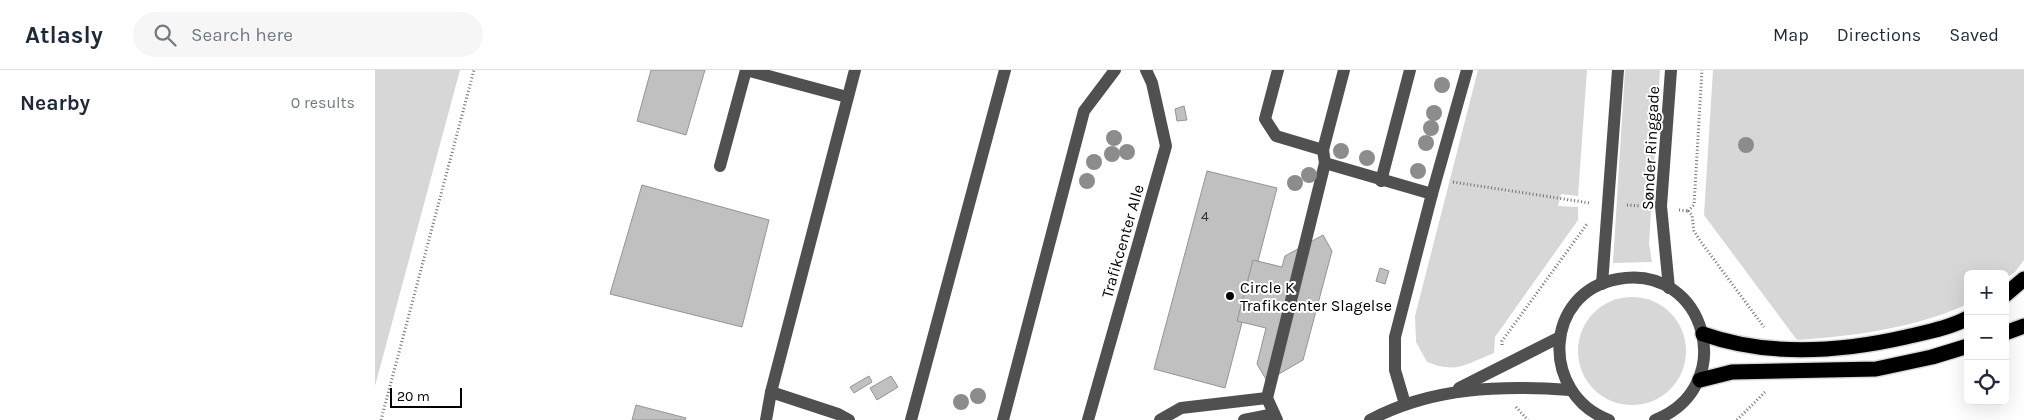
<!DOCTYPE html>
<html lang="en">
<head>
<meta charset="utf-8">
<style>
  :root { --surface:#fff; --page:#f6f6f7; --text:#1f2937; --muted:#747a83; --line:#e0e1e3 }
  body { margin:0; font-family:Karla,sans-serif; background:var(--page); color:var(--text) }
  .controls { position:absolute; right:15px; bottom:15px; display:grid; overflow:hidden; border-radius:8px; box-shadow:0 5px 20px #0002 }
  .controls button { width:45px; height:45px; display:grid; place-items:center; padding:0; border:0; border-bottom:1px solid var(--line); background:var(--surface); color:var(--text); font:25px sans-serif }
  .scale { position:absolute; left:15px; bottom:12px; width:72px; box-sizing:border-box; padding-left:5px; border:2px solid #000; border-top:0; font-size:14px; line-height:18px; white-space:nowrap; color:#000; -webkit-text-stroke:4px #fff; paint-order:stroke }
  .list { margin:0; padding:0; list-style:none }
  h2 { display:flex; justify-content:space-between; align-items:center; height:65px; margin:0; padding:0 20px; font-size:21px }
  h2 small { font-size:16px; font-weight:400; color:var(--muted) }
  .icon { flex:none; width:28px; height:28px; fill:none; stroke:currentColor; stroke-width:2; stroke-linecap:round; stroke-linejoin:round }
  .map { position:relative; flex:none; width:1649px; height:350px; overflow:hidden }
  header { display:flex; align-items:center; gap:30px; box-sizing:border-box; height:70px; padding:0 25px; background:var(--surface); border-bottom:1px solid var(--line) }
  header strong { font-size:24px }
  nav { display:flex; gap:28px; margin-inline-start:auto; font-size:18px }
  .search { width:350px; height:45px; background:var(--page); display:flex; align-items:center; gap:12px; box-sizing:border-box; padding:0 18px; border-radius:28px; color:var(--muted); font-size:19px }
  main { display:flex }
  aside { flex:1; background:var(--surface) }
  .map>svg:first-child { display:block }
</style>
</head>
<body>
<header>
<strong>Atlasly</strong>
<div class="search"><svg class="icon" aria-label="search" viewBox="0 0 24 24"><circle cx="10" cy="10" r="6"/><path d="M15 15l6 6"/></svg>Search here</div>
<nav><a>Map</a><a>Directions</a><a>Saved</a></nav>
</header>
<main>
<aside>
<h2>Nearby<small>0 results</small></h2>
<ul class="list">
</ul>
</aside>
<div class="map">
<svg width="1649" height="350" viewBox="0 0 1649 350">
  <rect width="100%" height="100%" fill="#fff"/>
  <g fill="#d7d7d7">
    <path d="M0 0H85L0 316Z"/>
    <path d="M1103 0H1212L1203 126 1186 124 1183 136 1203 137V150L1120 267 1119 283C1091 294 1082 304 1052 292L1041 272 1040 246Z"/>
    <path d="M1250 0H1285L1274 174 1277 192 1238 193Z"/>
    <path d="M1338 0H1649V190L1640 202 1630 209V204H1593V234C1539 258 1481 266 1422 270L1329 145Z"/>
    <circle cx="1257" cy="281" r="54"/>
  </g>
  <g fill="#c0c0c0" stroke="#949494">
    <path d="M276 0H330L311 65 262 51Z"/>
    <path d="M809 36 812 50 802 51 800 39Z"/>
    <path d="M832 101 902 118 850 318 779 299Z"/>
    <path d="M267 115 394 150 367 257 235 224Z"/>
    <path d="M948 165 957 181 928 290 892 311 882 294 891 258 862 251 878 190 907 197 910 186Z"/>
    <path d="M1005 198 1014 201 1010 214 1001 211Z"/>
    <path d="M494 306 497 312 479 323 475 317Z"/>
    <path d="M516 306 523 317 502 330 495 318Z"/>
    <path d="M261 335 311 348 310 350H257Z"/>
  </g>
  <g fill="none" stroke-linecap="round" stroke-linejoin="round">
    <g stroke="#dbdbdb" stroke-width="18">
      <g id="highway">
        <path d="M1630 225 1649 209"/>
        <path d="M1630 263 1649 256"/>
        <path d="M1328 264C1393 287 1465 282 1531 267 1552 262 1574 258 1593 248"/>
        <path d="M1325 310 1357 302 1501 299 1557 287 1593 276"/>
      </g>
    </g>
    <g stroke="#727272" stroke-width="3" stroke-dasharray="1 2.5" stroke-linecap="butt">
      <path d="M1078 112 1215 133"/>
      <path d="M1252 135 1268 136"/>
      <path d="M1304 140 1313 141"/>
      <path d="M1313 141 1317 145 1319 161 1326 172 1389 257"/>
      <path d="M1313 141 1319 135 1327 0"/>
      <path d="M1127 275V271L1212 154"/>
      <path d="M1141 337 1153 350"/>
      <path d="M6 350 99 0"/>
      <path d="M1362 350 1390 322"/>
    </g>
    <g stroke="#505050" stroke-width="12">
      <path d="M903 0 890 49 901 66 948 80 950 93"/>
      <path d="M948 80 969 0"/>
      <path d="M345 96 371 0 472 27"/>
      <path d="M1006 111 1035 0"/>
      <path d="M1227 214 1243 0"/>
      <path d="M1294 218 1286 136 1296 0"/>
      <path d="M1084 318 1185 267"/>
      <path d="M396 322 463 344 474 350"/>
      <path d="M1030 334 1020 300V267L1057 124 1092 0"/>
      <path d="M391 350 396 322 480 0"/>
      <path d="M536 350 630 0"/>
      <path d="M628 350 709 41 740 0"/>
      <path d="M713 350 791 76 777 13 771 0"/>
      <path d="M785 350 806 338 892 328"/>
      <path d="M869 350 899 344"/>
      <path d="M902 350 892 328 950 93 1057 124"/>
      <path d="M995 350C1057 317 1126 315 1195 320"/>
      <path d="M1234 350C1165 324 1168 222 1243 209 1331 193 1365 317 1280 350"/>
    </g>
    <use href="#highway" stroke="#000" stroke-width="15"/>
  </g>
  <g fill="#8c8c8c">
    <circle cx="1067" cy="15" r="8"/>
    <circle cx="1059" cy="43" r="8"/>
    <circle cx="1056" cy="58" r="8"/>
    <circle cx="739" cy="68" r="8"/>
    <circle cx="1051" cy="73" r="8"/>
    <circle cx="1371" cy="75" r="8"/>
    <circle cx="966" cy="81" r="8"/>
    <circle cx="752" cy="82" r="8"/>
    <circle cx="737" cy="84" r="8"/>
    <circle cx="992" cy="88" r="8"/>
    <circle cx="719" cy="92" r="8"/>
    <circle cx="1043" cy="101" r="8"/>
    <circle cx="934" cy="105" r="8"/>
    <circle cx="712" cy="111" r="8"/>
    <circle cx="920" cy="113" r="8"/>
    <circle cx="603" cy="326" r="8"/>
    <circle cx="586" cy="332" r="8"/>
  </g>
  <circle fill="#000" stroke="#fff" stroke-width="2" cx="855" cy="226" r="5"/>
  <g text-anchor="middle" stroke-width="4" stroke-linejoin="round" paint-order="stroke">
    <g font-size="14" fill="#303030">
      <text x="830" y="151">4</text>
    </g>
    <g font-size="16" fill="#000" stroke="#fff">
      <text transform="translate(1275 78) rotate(-87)" y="6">Sønder Ringgade</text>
      <text transform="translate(747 171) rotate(-74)" y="6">Trafikcenter Alle</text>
    </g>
    <g font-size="16" fill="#000" stroke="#fff" text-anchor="start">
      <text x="865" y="223">Circle K<tspan x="865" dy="18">Trafikcenter Slagelse</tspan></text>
    </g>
  </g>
</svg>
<div class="controls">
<button>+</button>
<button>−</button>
<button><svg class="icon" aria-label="locate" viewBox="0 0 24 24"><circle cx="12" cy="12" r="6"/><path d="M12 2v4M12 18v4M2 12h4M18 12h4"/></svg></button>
</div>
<div class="scale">20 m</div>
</div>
</main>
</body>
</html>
